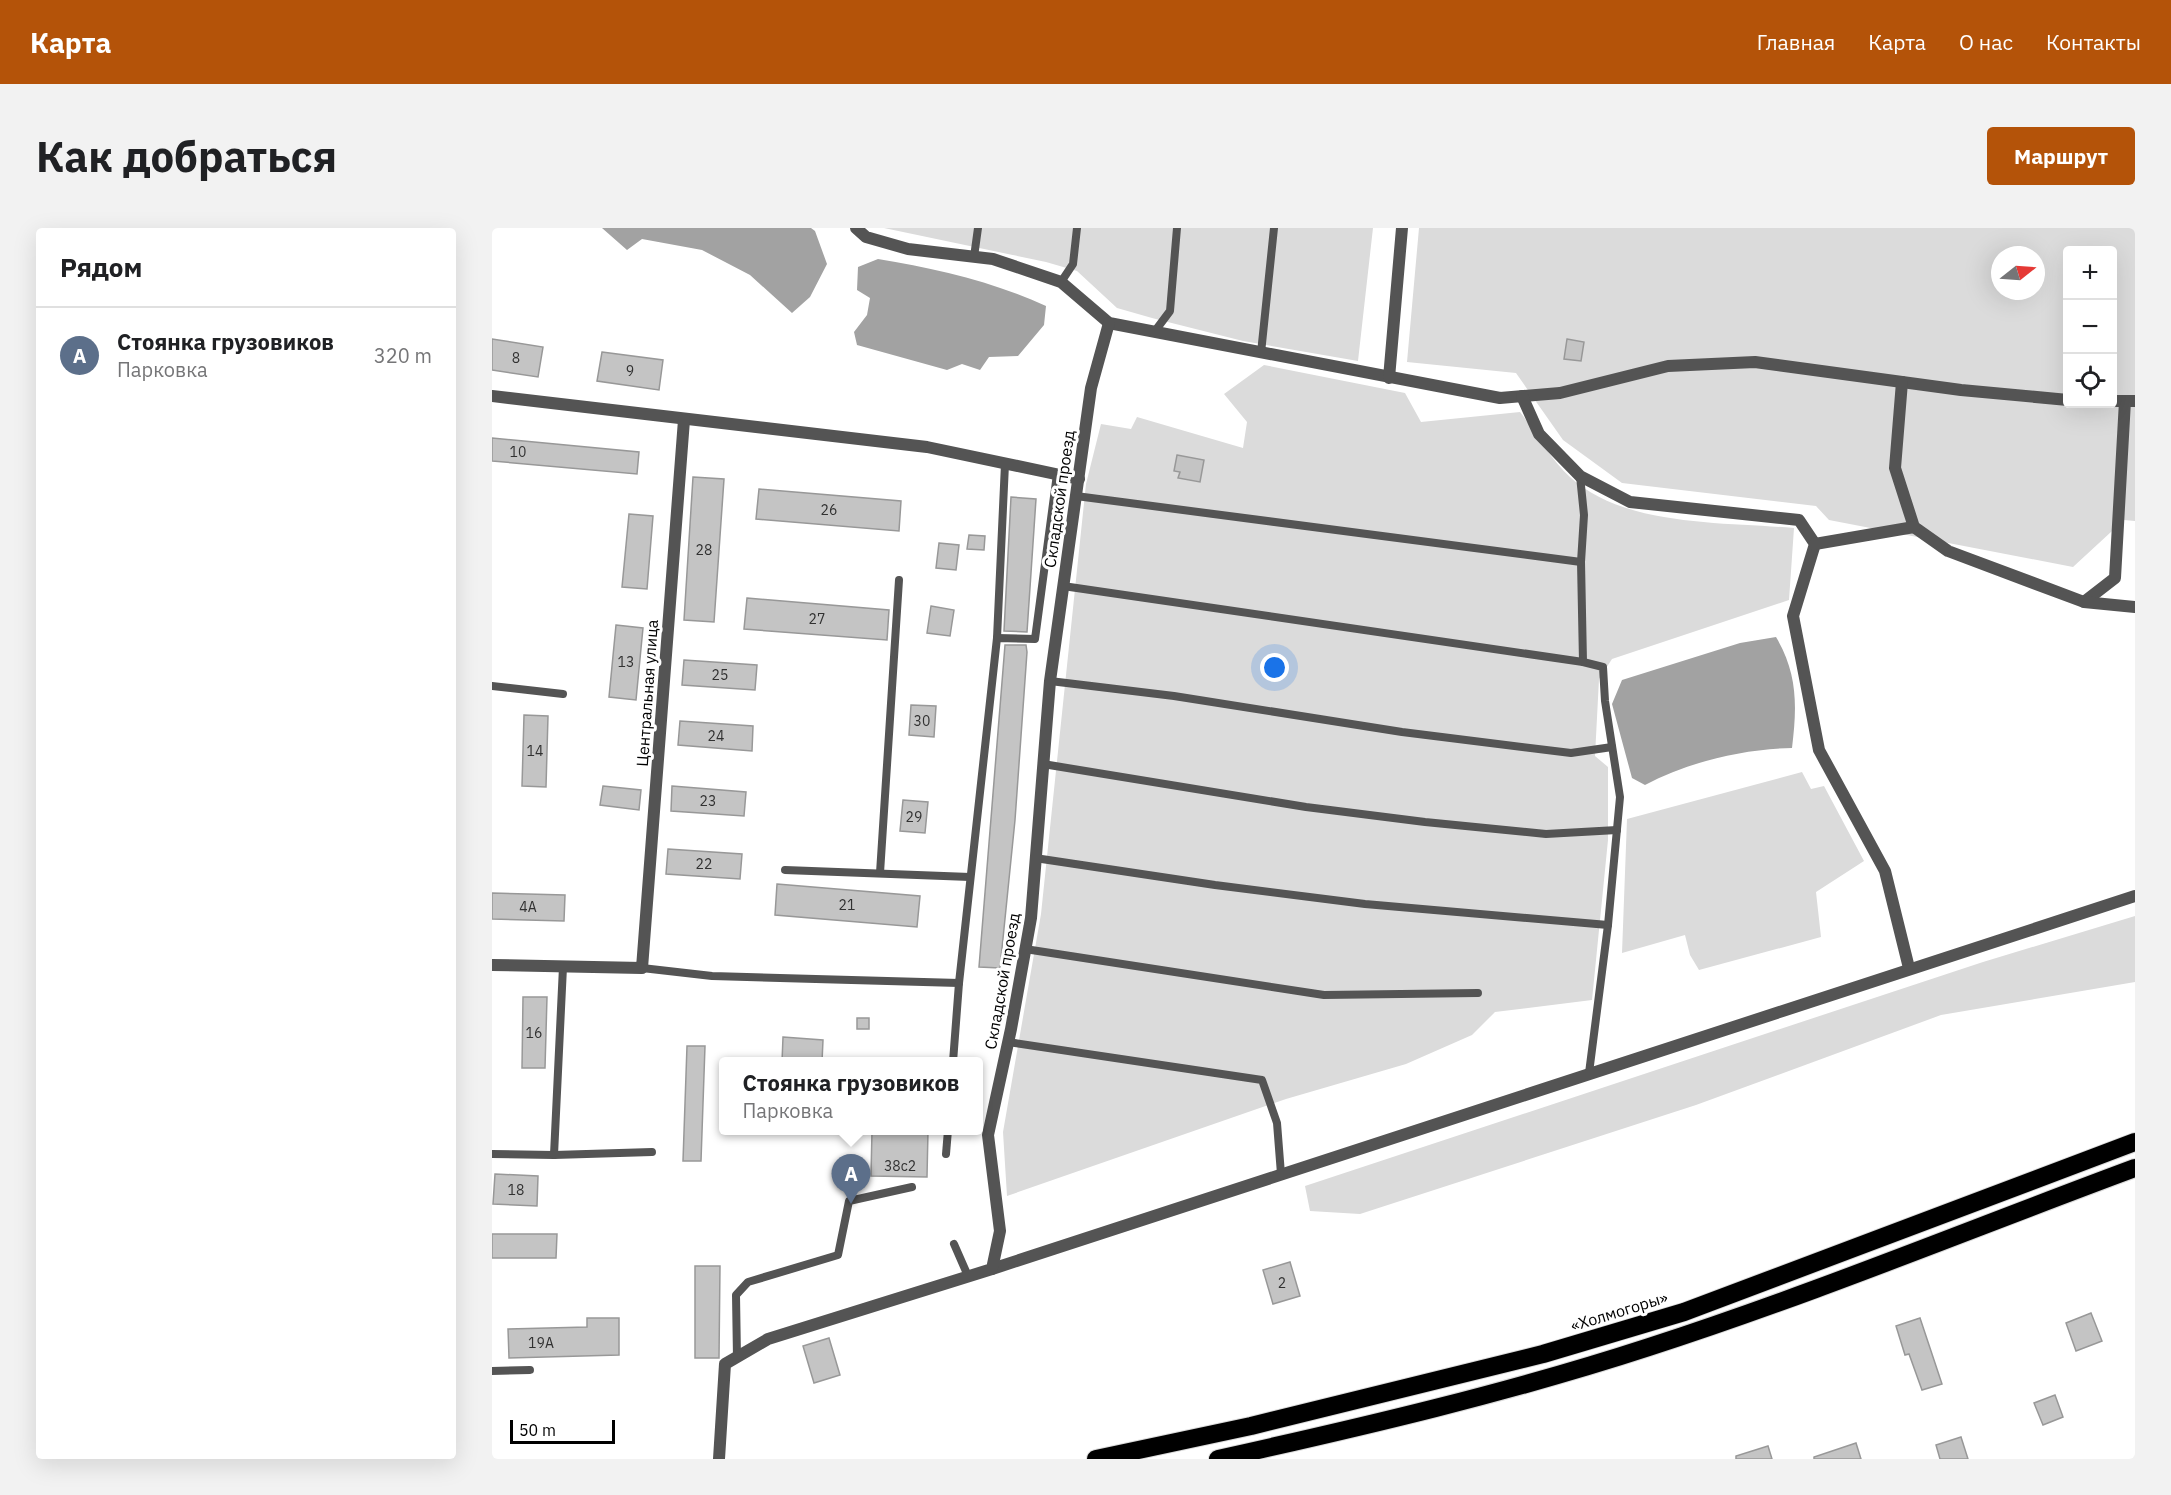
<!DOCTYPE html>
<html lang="ru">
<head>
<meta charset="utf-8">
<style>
  :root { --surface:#fff; --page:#f2f2f2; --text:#202124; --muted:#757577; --line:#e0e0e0; --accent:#b45309 }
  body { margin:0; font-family:"IBM Plex Sans",sans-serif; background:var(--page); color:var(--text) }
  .controls { position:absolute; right:18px; top:18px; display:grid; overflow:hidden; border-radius:6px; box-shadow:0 6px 24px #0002 }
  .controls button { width:54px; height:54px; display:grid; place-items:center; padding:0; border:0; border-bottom:2px solid var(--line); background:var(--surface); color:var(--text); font:30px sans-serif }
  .compass { position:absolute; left:1499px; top:18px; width:54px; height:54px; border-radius:50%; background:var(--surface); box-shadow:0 6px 24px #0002; rotate:73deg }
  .scale { position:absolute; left:18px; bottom:15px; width:105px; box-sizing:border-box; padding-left:6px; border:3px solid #000; border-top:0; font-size:16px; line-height:21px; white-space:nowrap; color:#000; -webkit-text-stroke:4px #fff; paint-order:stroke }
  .you { position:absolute; left:783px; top:440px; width:21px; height:21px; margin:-15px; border:4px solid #fff; border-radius:50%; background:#1a73e8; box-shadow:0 0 0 9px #1a73e833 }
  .badge { display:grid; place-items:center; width:39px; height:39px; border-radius:50%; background:var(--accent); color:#fff; font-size:20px; font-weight:700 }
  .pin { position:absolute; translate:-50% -50px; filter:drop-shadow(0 2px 3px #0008) }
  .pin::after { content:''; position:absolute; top:32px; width:21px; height:18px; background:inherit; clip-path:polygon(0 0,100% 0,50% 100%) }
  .popup { position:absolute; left:227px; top:829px; width:264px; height:78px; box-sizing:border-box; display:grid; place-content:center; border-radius:6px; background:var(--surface); filter:drop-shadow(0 2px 4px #0005); font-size:20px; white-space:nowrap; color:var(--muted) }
  .popup b { font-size:22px; color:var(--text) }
  .popup::after { content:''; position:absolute; left:50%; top:100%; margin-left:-12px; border:12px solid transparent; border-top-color:var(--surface) }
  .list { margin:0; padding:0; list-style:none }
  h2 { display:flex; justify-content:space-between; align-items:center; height:78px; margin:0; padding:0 24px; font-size:26px }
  h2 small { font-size:20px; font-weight:400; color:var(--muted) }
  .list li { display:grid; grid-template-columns:39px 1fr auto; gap:18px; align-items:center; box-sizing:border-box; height:96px; padding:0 24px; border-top:2px solid var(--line) }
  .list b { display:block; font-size:22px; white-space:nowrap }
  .list p { margin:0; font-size:20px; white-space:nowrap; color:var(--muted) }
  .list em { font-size:20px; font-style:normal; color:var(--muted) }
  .icon { flex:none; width:33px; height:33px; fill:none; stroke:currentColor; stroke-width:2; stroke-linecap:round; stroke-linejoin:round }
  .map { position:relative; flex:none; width:1643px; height:1231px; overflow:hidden; border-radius:6px }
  header { display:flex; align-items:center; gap:36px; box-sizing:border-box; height:84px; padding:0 30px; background:var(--accent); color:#fff }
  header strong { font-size:28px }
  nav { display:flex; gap:33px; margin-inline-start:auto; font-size:21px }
  .intro { display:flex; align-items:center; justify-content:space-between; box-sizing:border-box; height:144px; padding:0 36px }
  h1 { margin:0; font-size:42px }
  .button { padding:15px 27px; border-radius:6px; background:var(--accent); color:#fff; font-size:21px; font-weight:700 }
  main { display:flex; gap:36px; padding:0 36px }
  aside { flex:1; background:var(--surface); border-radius:6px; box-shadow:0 6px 24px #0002 }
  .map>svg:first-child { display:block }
</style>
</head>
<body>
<header>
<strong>Карта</strong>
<nav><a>Главная</a><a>Карта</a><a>О нас</a><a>Контакты</a></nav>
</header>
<div class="intro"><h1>Как добраться</h1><a class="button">Маршрут</a></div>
<main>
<aside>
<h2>Рядом<small></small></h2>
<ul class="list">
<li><span class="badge" style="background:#5c6f8a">A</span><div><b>Стоянка грузовиков</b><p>Парковка</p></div><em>320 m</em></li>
</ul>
</aside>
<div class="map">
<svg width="1643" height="1231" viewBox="0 0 1643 1231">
  <rect width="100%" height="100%" fill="#fff"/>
  <g fill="#dbdbdb" fill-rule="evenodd">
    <path d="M392 0H881L866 133 751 113 660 90 625 80 585 43 554 34Z"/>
    <path d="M927 0H1643V293L1632 292 1581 339 1337 292 1324 278 1130 255 1071 212 1024 145 915 134ZM1576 22H1620V176H1576ZM1508 27H1544V63H1508Z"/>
    <path d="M772 137 913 165 929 194 1028 184C1043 203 1060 233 1078 249 1132 299 1233 294 1302 300L1297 372 1120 431 1107 451 1103 528 1116 539V612L1100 772 1003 784 980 807 914 836 794 871 515 968 511 904 549 686 594 256 609 196 639 201 645 189 751 220 755 194 732 166Z"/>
    <path d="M1310 544 1319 561 1332 558 1372 633 1324 664 1329 709 1207 742 1198 727 1193 707 1130 725 1135 591Z"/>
    <path d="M1643 688V754L1449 787 1204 877 868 986 818 983 813 958 1491 734Z"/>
  </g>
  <g fill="#a2a2a2">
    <path d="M110 0H319L323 3 335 36 318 69 300 85 258 47 210 22 150 11 135 22Z"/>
    <path d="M386 31C442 40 502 54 554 78L552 97 526 128 497 129 488 142 470 136 455 142 365 117 362 104 375 87 378 70 365 62 366 39Z"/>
    <path d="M1284 409C1306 446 1305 479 1300 520 1251 521 1196 534 1153 557L1140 550 1120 476 1130 452 1248 415Z"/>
  </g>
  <g fill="#c4c4c4" stroke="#989898" stroke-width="1.5">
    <path d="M0 111 51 119 46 149 0 142Z"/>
    <path d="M1075 111 1092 114 1089 133 1072 131Z"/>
    <path d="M110 124 171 132 167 162 105 153Z"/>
    <path d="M0 210 147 224 145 246 0 233Z"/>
    <path d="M685 227 712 232 708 254 686 250 688 244 682 243Z"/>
    <path d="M201 249 232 251 222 394 192 392Z"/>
    <path d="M267 261 409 273 407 303 264 291Z"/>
    <path d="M519 269 544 271 535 404 512 403Z"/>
    <path d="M137 286 161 288 155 361 130 359Z"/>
    <path d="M477 307 493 308 492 322 475 321Z"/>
    <path d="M447 315 467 317 464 342 444 340Z"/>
    <path d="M255 370 397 382 395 412 252 401Z"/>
    <path d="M439 378 462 382 458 408 435 405Z"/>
    <path d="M124 397 151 400 144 472 117 469Z"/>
    <path d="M513 417H534L535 424 523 592 508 740 487 739Z"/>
    <path d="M192 432 265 437 263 462 190 457Z"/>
    <path d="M419 477 444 478 442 509 417 507Z"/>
    <path d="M32 487 56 488 54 559 30 558Z"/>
    <path d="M188 493 261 498 260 523 186 517Z"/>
    <path d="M111 558 149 562 147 582 108 577Z"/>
    <path d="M180 558 254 564 252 588 179 583Z"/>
    <path d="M411 572 436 574 433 605 408 603Z"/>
    <path d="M176 621 250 626 248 651 174 646Z"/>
    <path d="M285 656 428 668 425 699 283 687Z"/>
    <path d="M0 665 73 667 72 693 0 691Z"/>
    <path d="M31 769H55L53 840H30Z"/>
    <rect x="365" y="790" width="12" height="11"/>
    <path d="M291 809 331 812 330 834H290Z"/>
    <path d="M195 818H213L209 933H191Z"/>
    <path d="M380 903H436L435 949 379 948Z"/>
    <path d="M3 946 46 948 45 978 1 976Z"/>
    <path d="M0 1006H65L64 1030H0Z"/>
    <path d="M798 1034 808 1068 781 1076 771 1042Z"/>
    <path d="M203 1038H228L227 1130H203Z"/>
    <path d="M1599 1085 1610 1113 1584 1123 1574 1095Z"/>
    <path d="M95 1090H127V1127L17 1130 16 1101 95 1099Z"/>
    <path d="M1428 1090 1450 1156 1430 1162 1417 1126 1413 1127 1404 1098Z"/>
    <path d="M337 1110 348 1147 322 1155 311 1118Z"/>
    <path d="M1563 1167 1571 1189 1551 1197 1542 1175Z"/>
    <path d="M1469 1209 1476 1231H1448L1444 1217Z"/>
    <path d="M1364 1215 1369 1231H1322V1229Z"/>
    <path d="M1276 1218 1280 1231H1244V1228Z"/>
  </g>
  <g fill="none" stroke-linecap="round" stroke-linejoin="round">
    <g stroke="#dbdbdb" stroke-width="20">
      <g id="highway">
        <path d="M604 1231 759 1198 1051 1126 1192 1084 1643 914"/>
        <path d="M726 1231C870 1199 1016 1165 1157 1119 1321 1066 1481 1000 1643 940"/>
      </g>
    </g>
    <g stroke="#545454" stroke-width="8">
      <path d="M482 29 486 0"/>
      <path d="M569 54 581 36 585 0"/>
      <path d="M663 103 678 83 685 0"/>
      <path d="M769 125 782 0"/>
      <path d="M1088 248 1092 287 1089 334 1091 434 1111 439 1113 473 1128 569 1116 697 1097 845"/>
      <path d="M584 268 1089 334"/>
      <path d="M571 358 1091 434"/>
      <path d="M505 410 513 236"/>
      <path d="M558 453 682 468 910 504 1079 525 1120 519"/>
      <path d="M0 458 71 466"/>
      <path d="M551 536 814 579 933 594 1054 606 1125 602"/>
      <path d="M543 630 723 657 873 676 1116 697"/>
      <path d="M293 642 478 649"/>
      <path d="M388 645 407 352"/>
      <path d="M533 721 832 767 986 765"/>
      <path d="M150 740 220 748 467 755 505 410 543 411 565 246"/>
      <path d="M516 814 770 852 785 895 789 946"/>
      <path d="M461 834 467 755"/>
      <path d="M0 926 62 927 71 739"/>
      <path d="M454 926 456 902"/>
      <path d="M62 927 160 924"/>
      <path d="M462 1016 476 1048"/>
      <path d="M245 1130 244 1067 256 1054 346 1027 357 973 420 959"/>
      <path d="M0 1143 38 1142"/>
    </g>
    <g stroke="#545454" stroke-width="12">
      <path d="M364 0 374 9 416 21 501 31 569 54 617 95 1008 170 1068 165 1176 138 1263 134 1469 162 1576 172"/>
      <path d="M897 150 910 0"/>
      <path d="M1410 154 1403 240 1422 299 1456 323 1592 374 1623 350 1633 173"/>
      <path d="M0 168 435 219 587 251"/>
      <path d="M1030 168 1047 206 1088 248 1138 274 1307 292 1323 316 1301 388 1327 522 1393 643 1417 740"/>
      <path d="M1620 173H1643"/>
      <path d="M1323 316 1422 299"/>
      <path d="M1592 374 1643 379"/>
      <path d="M0 737 150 740 192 192"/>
      <path d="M500 1041 1643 668"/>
      <path d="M227 1231 233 1136 276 1111 500 1041 508 1003 496 907 519 801 539 690 558 453 599 160 617 95"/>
    </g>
    <use href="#highway" stroke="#000" stroke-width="18"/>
  </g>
  <g text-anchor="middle" stroke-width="6" stroke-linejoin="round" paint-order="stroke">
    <g font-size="14" fill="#313131">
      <text x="24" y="135">8</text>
      <text x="138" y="148">9</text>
      <text x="26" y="229">10</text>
      <text x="337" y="287">26</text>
      <text x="212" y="327">28</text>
      <text x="325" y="396">27</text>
      <text x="134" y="439">13</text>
      <text x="228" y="452">25</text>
      <text x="430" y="498">30</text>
      <text x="224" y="513">24</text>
      <text x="43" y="528">14</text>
      <text x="216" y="578">23</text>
      <text x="422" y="594">29</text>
      <text x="212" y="641">22</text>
      <text x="355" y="682">21</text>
      <text x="36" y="684">4А</text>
      <text x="42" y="810">16</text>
      <text x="408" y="943">38с2</text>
      <text x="24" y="967">18</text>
      <text x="790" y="1060">2</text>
      <text x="49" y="1120">19А</text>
    </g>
    <g font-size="16" fill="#000" stroke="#fff">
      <text transform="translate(567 271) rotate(-82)" y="6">Складской проезд</text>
      <text transform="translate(155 465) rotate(-86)" y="6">Центральная улица</text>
      <text transform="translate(510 753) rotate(-80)" y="6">Складской проезд</text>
      <text transform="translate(1127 1083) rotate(-17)" y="6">«Холмогоры»</text>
    </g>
  </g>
</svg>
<div class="controls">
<button>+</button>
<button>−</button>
<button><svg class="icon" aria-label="locate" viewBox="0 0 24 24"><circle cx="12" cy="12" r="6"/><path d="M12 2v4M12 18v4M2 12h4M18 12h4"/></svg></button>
</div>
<svg class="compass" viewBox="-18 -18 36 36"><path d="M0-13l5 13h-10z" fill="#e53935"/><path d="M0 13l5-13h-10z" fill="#757577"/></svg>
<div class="scale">50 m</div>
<div class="you"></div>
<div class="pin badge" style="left:359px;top:976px;background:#5c6f8a">A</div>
<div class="popup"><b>Стоянка грузовиков</b>Парковка</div>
</div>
</main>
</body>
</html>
